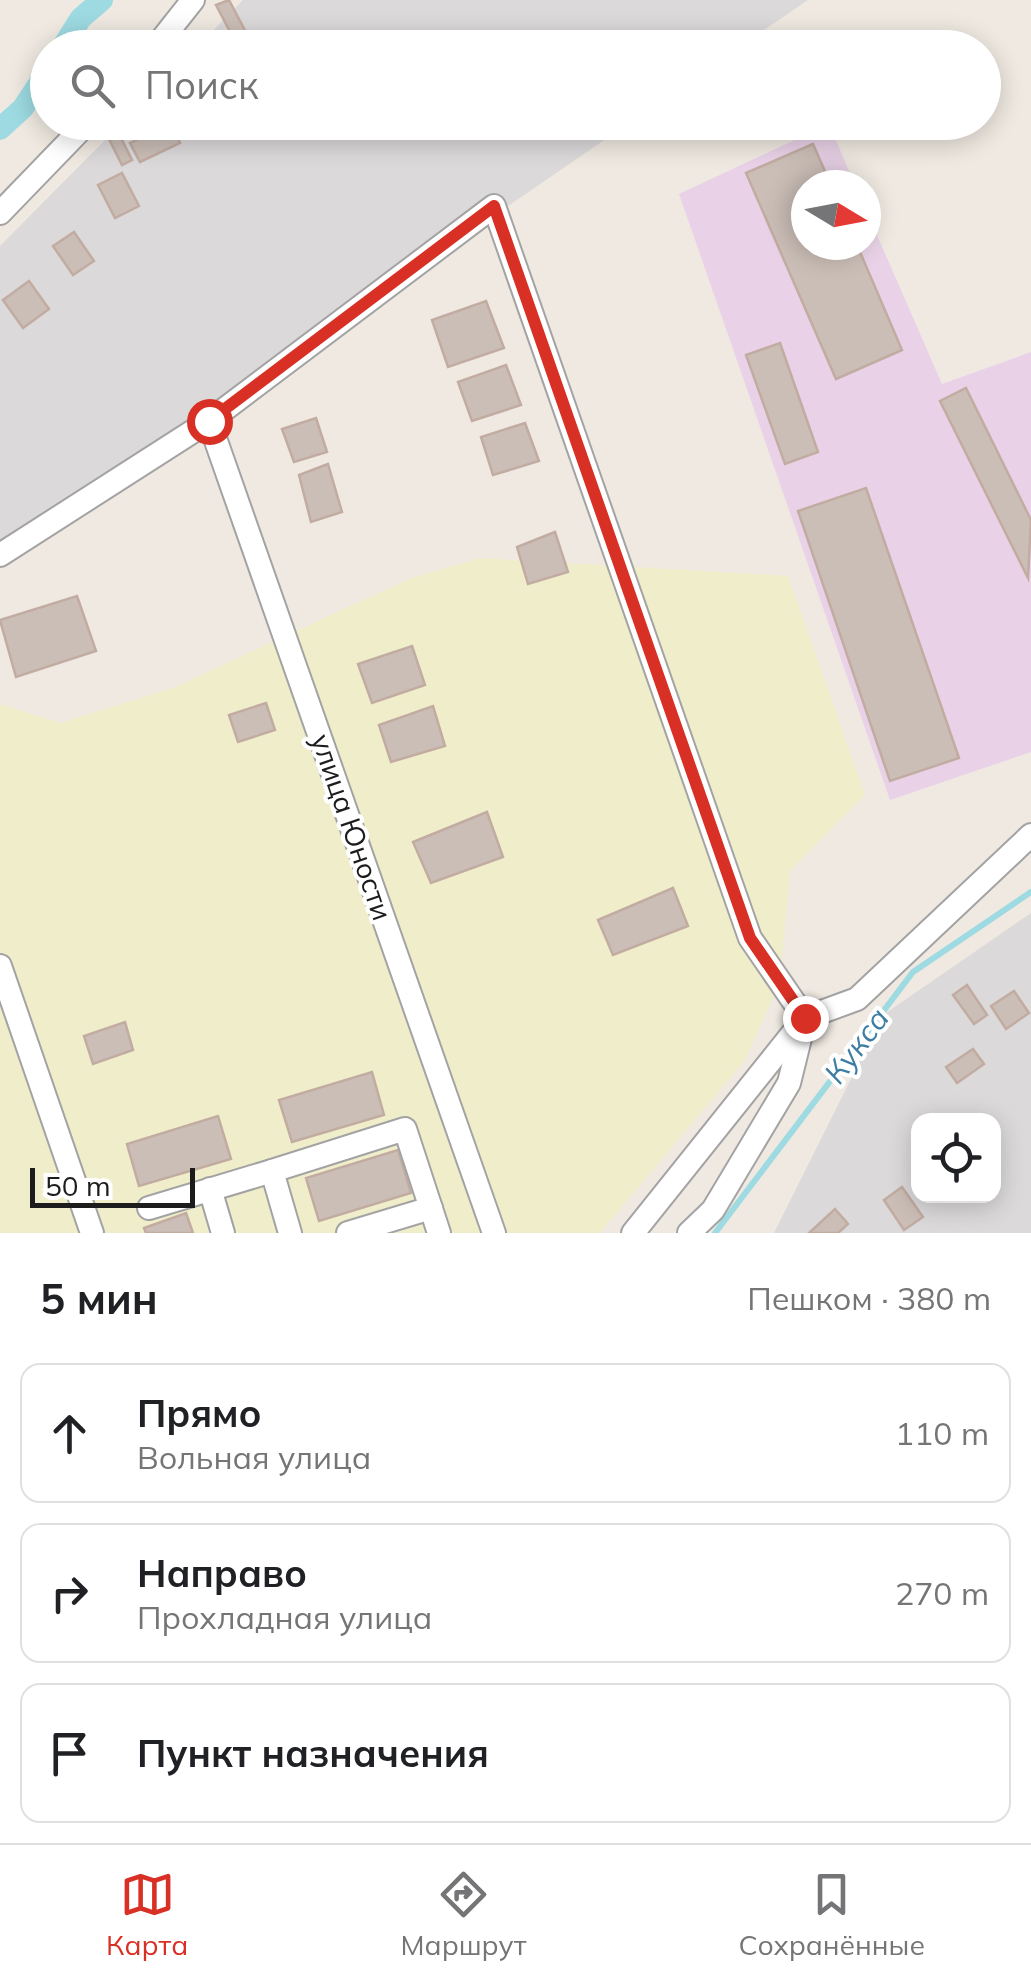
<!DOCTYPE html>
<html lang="ru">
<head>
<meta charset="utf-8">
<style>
  :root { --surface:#fff; --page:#f2f2f2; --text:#202124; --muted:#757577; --line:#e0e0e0; --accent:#d93025 }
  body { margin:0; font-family:Mulish,sans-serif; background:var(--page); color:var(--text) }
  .controls { position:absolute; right:30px; bottom:30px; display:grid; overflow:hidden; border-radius:20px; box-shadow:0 5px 25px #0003 }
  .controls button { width:90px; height:90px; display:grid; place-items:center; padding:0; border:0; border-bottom:2px solid var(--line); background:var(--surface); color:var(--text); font:50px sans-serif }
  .compass { position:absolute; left:791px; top:170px; width:90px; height:90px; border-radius:50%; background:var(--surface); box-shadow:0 5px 25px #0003; rotate:100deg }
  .scale { position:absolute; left:30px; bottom:25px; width:165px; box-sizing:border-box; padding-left:10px; border:5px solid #1c1c1c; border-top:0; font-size:28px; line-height:35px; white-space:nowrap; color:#1c1c1c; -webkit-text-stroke:8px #fff; paint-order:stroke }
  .stop { position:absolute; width:30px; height:30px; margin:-22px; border:8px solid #d93025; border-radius:50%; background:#fff }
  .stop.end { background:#d93025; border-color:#fff; box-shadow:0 2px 10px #0008 }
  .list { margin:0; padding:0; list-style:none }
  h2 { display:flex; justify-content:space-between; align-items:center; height:130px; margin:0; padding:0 40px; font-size:42px }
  h2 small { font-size:32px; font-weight:400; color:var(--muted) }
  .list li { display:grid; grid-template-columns:65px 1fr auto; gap:30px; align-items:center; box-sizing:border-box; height:140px; margin:0 20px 20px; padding:0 20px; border:2px solid var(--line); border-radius:20px }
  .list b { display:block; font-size:38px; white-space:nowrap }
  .list p { margin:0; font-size:32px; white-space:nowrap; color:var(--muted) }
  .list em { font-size:32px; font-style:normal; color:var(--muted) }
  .icon { flex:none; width:55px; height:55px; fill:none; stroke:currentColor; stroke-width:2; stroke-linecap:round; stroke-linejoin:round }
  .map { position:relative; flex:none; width:1031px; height:1233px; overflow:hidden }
  .search { position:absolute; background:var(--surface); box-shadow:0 5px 25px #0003; left:30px; right:30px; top:30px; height:110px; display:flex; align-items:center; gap:25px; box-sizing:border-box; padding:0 35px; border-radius:55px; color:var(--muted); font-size:38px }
  .sheet { height:610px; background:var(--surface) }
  nav { display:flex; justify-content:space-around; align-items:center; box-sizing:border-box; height:140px; border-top:2px solid var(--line); background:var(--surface); font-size:28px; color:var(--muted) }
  nav a { display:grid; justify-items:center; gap:5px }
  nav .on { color:var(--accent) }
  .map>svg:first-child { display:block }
</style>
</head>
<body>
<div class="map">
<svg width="1031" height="1233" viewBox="0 0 1031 1233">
  <rect width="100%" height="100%" fill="#efe9e1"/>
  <g fill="#dbd9d9" fill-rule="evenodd">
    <path d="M243 0H808L739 47 196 48Z"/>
    <path d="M122 123H629L0 554V246Z"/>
    <path d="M1031 913V1233H774L883 1015ZM918 1120H994V1196H918Z"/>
  </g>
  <path fill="#e9d2e7" d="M829 124 855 185H806V245H866V210L942 384 1031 352V752L890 800 679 194Z"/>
  <path fill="#f0eeca" d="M480 558 788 576 865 795 790 871 780 981 745 1060 600 1233H0V704L60 723 173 688 409 579Z"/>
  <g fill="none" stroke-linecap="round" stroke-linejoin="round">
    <path stroke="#9ddae1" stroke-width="6" d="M715 1233 913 972 1031 892"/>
    <g stroke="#9ddae1" stroke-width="22">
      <path d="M62 48 81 18 102 0"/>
      <path d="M0 129 23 108 48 70"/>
    </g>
  </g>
  <g fill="#cbbeb7" stroke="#c2aca2" stroke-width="2.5">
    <path d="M229 0 250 40 238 47 216 5Z"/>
    <path d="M113 122 132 160 122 165 103 127Z"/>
    <path d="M144 122H170L180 143 140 162 130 143 149 134Z"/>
    <path d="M813 144 831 185H806V245H857L902 350 836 379 746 173Z"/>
    <path d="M122 173 139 206 115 218 98 185Z"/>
    <path d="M74 232 94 261 73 275 53 246Z"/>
    <path d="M29 281 49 309 23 328 3 300Z"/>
    <path d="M486 301 504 348 448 367 432 320Z"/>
    <path d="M780 343 818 452 785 464 746 355Z"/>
    <path d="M506 365 521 405 472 421 458 382Z"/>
    <path d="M966 388 1031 520 1028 578 940 401Z"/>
    <path d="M316 418 327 452 294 462 282 429Z"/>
    <path d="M525 423 539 461 493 475 481 437Z"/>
    <path d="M328 464 342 512 311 522 299 475Z"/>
    <path d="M866 488 959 758 890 781 798 511Z"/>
    <path d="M555 532 568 572 528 584 517 547Z"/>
    <path d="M77 596 96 651 16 677 0 620Z"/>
    <path d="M412 646 425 685 372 703 358 664Z"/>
    <path d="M266 703 275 730 238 742 229 715Z"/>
    <path d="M433 706 445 746 391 762 379 725Z"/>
    <path d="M487 812 503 857 431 883 413 842Z"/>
    <path d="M673 888 688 926 613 955 598 920Z"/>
    <path d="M967 985 987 1015 974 1024 953 995Z"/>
    <path d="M1014 991 1029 1013 1006 1029 991 1006Z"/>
    <path d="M125 1022 133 1050 93 1064 84 1036Z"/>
    <path d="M973 1049 984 1064 957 1083 946 1067Z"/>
    <path d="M372 1072 384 1115 292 1142 279 1100Z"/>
    <path d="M218 1116 231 1159 139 1186 127 1144Z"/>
    <path d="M398 1150 411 1193 319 1221 306 1178Z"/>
    <path d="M902 1187 923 1217 904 1230 884 1200Z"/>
    <path d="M835 1209 848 1224 838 1233H809Z"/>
    <path d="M186 1213 193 1233H146L144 1228Z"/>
  </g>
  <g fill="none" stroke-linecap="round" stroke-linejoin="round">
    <g stroke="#a3a3a3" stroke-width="26">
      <g id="minor">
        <path d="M155 48 193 0"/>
        <path d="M0 213 88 122"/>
        <path d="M209 421 494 1233"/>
        <path d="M0 555 209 421 494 206 750 938 805 1018 633 1233"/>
        <path d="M0 966 92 1233"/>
        <path d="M210 1189 223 1233"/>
        <path d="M149 1208 272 1171"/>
        <path d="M290 1233 272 1171 405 1129 439 1233"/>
        <path d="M348 1233 431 1208"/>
        <path d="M689 1233 713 1210 789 1083 805 1018 857 999 1031 835"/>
      </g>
    </g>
    <use href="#minor" stroke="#fff" stroke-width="22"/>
  </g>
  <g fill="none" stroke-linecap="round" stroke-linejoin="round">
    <path stroke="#d93025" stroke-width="12" d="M209 421 494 206 750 938 805 1018"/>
  </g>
  <g text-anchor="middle" stroke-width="8" stroke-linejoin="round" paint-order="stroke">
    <g font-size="28" fill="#1c1c1c" stroke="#fff">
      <text transform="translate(352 827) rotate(71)" y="10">улица Юности</text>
    </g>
    <g font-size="30" font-style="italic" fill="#3d7da3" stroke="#fff">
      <text transform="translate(857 1046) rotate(-53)" y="10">Кукса</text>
    </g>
  </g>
</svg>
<div class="controls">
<button><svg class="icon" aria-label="locate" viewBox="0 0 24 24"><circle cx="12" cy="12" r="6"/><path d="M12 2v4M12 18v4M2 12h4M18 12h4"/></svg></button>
</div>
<svg class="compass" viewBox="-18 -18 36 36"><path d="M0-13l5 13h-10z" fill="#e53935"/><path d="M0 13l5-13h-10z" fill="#757577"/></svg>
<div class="scale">50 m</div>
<div class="stop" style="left:209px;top:421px"></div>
<div class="stop end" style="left:805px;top:1018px"></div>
<div class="search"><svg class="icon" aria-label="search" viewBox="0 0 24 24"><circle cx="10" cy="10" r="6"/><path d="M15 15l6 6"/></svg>Поиск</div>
</div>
<section class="sheet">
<h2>5 мин<small>Пешком · 380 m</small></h2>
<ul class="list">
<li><svg class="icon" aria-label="ahead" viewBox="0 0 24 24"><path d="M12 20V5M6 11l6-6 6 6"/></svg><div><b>Прямо</b><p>Вольная улица</p></div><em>110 m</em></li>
<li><svg class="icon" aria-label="right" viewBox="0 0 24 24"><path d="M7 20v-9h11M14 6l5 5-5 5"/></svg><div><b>Направо</b><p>Прохладная улица</p></div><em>270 m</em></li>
<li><svg class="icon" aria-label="arrive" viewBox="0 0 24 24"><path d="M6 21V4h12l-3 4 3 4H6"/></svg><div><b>Пункт назначения</b></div></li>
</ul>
</section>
<nav>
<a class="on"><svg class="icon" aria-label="map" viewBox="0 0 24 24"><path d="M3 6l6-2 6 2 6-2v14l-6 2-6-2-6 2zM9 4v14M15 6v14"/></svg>Карта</a>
<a><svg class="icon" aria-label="directions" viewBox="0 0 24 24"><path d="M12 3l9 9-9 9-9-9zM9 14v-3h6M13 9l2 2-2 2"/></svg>Маршрут</a>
<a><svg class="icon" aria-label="saved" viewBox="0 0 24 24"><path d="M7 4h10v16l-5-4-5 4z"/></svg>Сохранённые</a>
</nav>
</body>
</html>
